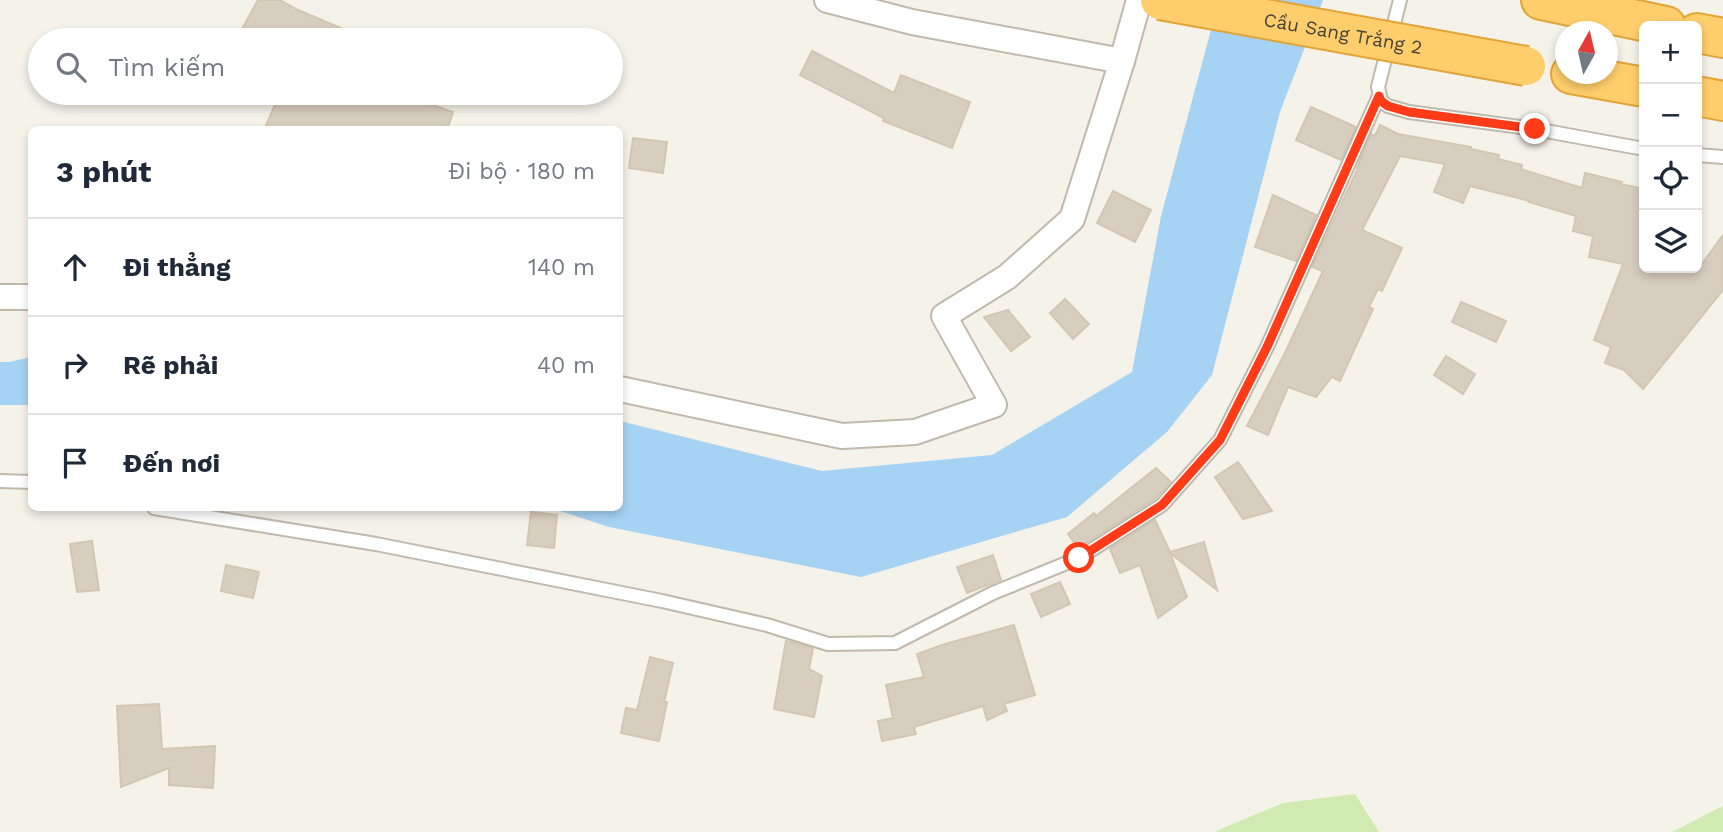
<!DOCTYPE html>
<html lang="vi">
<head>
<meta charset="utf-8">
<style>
  :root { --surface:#fff; --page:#f6f6f7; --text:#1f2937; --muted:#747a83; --line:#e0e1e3 }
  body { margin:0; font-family:"Work Sans",sans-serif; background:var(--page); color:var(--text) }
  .controls { position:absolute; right:21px; top:21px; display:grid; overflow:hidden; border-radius:10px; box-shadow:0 4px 10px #0003 }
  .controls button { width:63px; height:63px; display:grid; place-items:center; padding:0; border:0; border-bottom:2px solid var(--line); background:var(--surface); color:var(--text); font:35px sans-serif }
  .compass { position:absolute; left:1555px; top:21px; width:63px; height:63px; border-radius:50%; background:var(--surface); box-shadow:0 4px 10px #0003; rotate:8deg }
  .stop { position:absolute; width:21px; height:21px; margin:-16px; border:5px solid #ff3b18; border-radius:50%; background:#fff }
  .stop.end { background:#ff3b18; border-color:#fff; box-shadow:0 2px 7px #0008 }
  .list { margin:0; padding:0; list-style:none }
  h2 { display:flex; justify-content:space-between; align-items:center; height:91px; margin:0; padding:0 28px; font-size:30px }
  h2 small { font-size:23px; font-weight:400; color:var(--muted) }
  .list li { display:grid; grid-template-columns:46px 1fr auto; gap:21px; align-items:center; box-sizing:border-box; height:98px; padding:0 28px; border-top:2px solid var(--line) }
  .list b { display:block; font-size:26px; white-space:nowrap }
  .list em { font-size:23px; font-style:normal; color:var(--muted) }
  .icon { flex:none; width:38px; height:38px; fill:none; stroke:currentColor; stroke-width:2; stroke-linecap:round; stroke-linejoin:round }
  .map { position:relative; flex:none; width:1723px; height:832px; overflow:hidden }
  .search { position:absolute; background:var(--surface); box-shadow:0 4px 10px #0003; left:28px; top:28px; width:595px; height:77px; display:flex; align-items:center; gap:18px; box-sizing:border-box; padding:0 24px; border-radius:38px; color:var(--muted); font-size:26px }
  .panel { position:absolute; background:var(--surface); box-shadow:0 4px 10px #0003; left:28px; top:126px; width:595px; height:385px; border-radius:10px }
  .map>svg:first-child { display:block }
</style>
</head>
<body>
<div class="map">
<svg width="1723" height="832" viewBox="0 0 1723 832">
  <rect width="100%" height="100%" fill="#f5f2ea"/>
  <g fill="#d1eab2">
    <path d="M1355 794 1379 832H1214L1283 803Z"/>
    <path d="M1723 806V832H1672Z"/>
  </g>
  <g fill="#a6d3f3">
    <path d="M1219 0H1323L1280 112 1212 375 1167 432 1067 517 861 577 609 527 551 508H620V421L822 471 992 455 1132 372 1161 216Z"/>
    <path d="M31 357V405H0V362H9Z"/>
  </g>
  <g fill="#d8cebf" stroke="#d3c6b2" stroke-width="2">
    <path d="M258 0H280L298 10 369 40H236Z"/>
    <path d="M812 51 894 93 901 75 970 102 952 148 883 121 884 118 800 75Z"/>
    <path d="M280 93H421L418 100 453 112 447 130H264Z"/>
    <path d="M1311 107 1356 127 1341 160 1296 140Z"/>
    <path d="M1380 125 1398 134 1471 147V149L1499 155 1498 159 1522 165 1521 169 1582 188 1585 173 1622 182 1621 184 1644 189V268H1699L1723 235V290L1643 389 1624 370 1605 363 1611 347 1594 340 1623 264 1589 257 1593 236 1573 231 1576 216 1529 202 1530 201 1470 186 1463 203 1434 192 1445 164 1400 156 1362 230 1402 248 1382 291 1378 289 1369 307 1373 309 1340 381 1332 377 1316 397 1288 387 1268 435 1247 426 1284 355 1323 271 1312 267 1358 168H1357L1371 134 1375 136Z"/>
    <path d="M633 138 667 142 663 173 629 168Z"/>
    <path d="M1113 191 1151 210 1135 242 1097 223Z"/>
    <path d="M1273 195 1316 215 1296 261 1255 247Z"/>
    <path d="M1065 299 1089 324 1073 339 1050 313Z"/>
    <path d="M1461 302 1506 321 1496 342 1452 322Z"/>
    <path d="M1008 310 1030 337 1011 351 984 317Z"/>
    <path d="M1446 356 1475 374 1463 394 1434 375Z"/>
    <path d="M1238 462 1272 511 1243 519 1215 477Z"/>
    <path d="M1156 468 1171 482 1156 498 1078 548 1068 534 1094 513 1096 516Z"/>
    <path d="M531 512 557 515 554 548 527 545Z"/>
    <path d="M1155 520 1170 552 1204 542 1217 590 1170 553 1187 597 1158 618 1140 565 1120 573 1110 549Z"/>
    <path d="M92 541 99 590 77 592 70 544Z"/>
    <path d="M993 555 1001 580 967 593 957 567Z"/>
    <path d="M226 565 259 572 253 598 221 591Z"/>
    <path d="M1060 582 1070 604 1041 617 1031 594Z"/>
    <path d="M1014 625 1035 695 1004 704 1007 711 987 720 983 706 914 727 916 734 882 741 878 721 893 718 886 685 924 677 917 654 945 644Z"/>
    <path d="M786 641 813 648 809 669 822 676 814 717 774 709Z"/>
    <path d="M650 657 673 663 664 702H667L659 741 621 733 626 708 637 710Z"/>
    <path d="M159 704 162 749 215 746 213 788 169 785V768L121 787 117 706Z"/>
  </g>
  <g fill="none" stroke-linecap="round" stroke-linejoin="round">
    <g stroke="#c1baac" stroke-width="16">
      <g id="lane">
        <path d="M1400 0 1378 87 1381 101 1388 106 1409 112 1535 129 1644 149"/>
        <path d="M1697 155 1723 157"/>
        <path d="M0 481 32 482"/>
        <path d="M154 508 376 544 662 601 767 625 828 644 895 643 993 593 1079 558 1162 505 1220 440 1267 347 1379 96"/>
      </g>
    </g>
    <g stroke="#c1baac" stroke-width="28">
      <g id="street">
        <path d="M1122 61 1139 0"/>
        <path d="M0 297H32"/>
        <path d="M620 389 842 436 915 432 994 405 944 316 1007 277 1072 219 1122 61 912 22 827 0"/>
      </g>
    </g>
    <g stroke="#e2a337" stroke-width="42">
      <g id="highway">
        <path d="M1541 0 1666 26"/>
        <path d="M1697 33 1723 38"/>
        <path d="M1571 74 1644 87"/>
        <path d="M1697 96 1723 101"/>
      </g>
    </g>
    <use href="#lane" stroke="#fff" stroke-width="12"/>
    <use href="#street" stroke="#fff" stroke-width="24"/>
    <use href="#highway" stroke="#ffce6c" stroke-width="38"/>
    <g stroke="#e2a337" stroke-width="42" stroke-linecap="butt">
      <g id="highway-bridge">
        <path id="s1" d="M1160 0 1526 66"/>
      </g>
    </g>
    <use href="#highway-bridge" stroke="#ffce6c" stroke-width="38"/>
  </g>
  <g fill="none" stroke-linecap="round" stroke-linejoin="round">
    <path stroke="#ff3b18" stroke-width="9" d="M1079 558 1162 505 1220 440 1267 347 1379 96 1381 101 1388 106 1409 112 1535 129"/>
  </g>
  <g text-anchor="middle" stroke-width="7" stroke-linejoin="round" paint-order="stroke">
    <g font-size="19" fill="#4a4338" stroke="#fff">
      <text dy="7" stroke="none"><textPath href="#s1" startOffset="186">Cầu Sang Trắng 2</textPath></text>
    </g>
  </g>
</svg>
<div class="controls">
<button>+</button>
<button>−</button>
<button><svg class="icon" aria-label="locate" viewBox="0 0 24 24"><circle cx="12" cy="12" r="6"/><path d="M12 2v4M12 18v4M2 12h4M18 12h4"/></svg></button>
<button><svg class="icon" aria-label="layers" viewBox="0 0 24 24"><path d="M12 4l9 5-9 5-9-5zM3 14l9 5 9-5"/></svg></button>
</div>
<svg class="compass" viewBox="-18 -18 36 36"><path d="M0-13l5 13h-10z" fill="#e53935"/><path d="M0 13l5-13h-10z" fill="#747a83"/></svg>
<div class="stop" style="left:1079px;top:558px"></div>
<div class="stop end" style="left:1535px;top:129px"></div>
<div class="search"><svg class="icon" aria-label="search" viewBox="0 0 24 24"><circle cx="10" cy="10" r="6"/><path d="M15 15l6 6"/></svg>Tìm kiếm</div>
<section class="panel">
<h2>3 phút<small>Đi bộ · 180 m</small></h2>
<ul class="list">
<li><svg class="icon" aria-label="ahead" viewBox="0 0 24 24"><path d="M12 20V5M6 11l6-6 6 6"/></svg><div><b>Đi thẳng</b></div><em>140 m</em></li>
<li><svg class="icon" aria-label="right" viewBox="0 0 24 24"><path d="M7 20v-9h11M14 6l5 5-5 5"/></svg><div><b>Rẽ phải</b></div><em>40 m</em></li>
<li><svg class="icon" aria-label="arrive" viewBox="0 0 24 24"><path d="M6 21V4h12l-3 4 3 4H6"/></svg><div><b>Đến nơi</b></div></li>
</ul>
</section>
</div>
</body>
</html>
